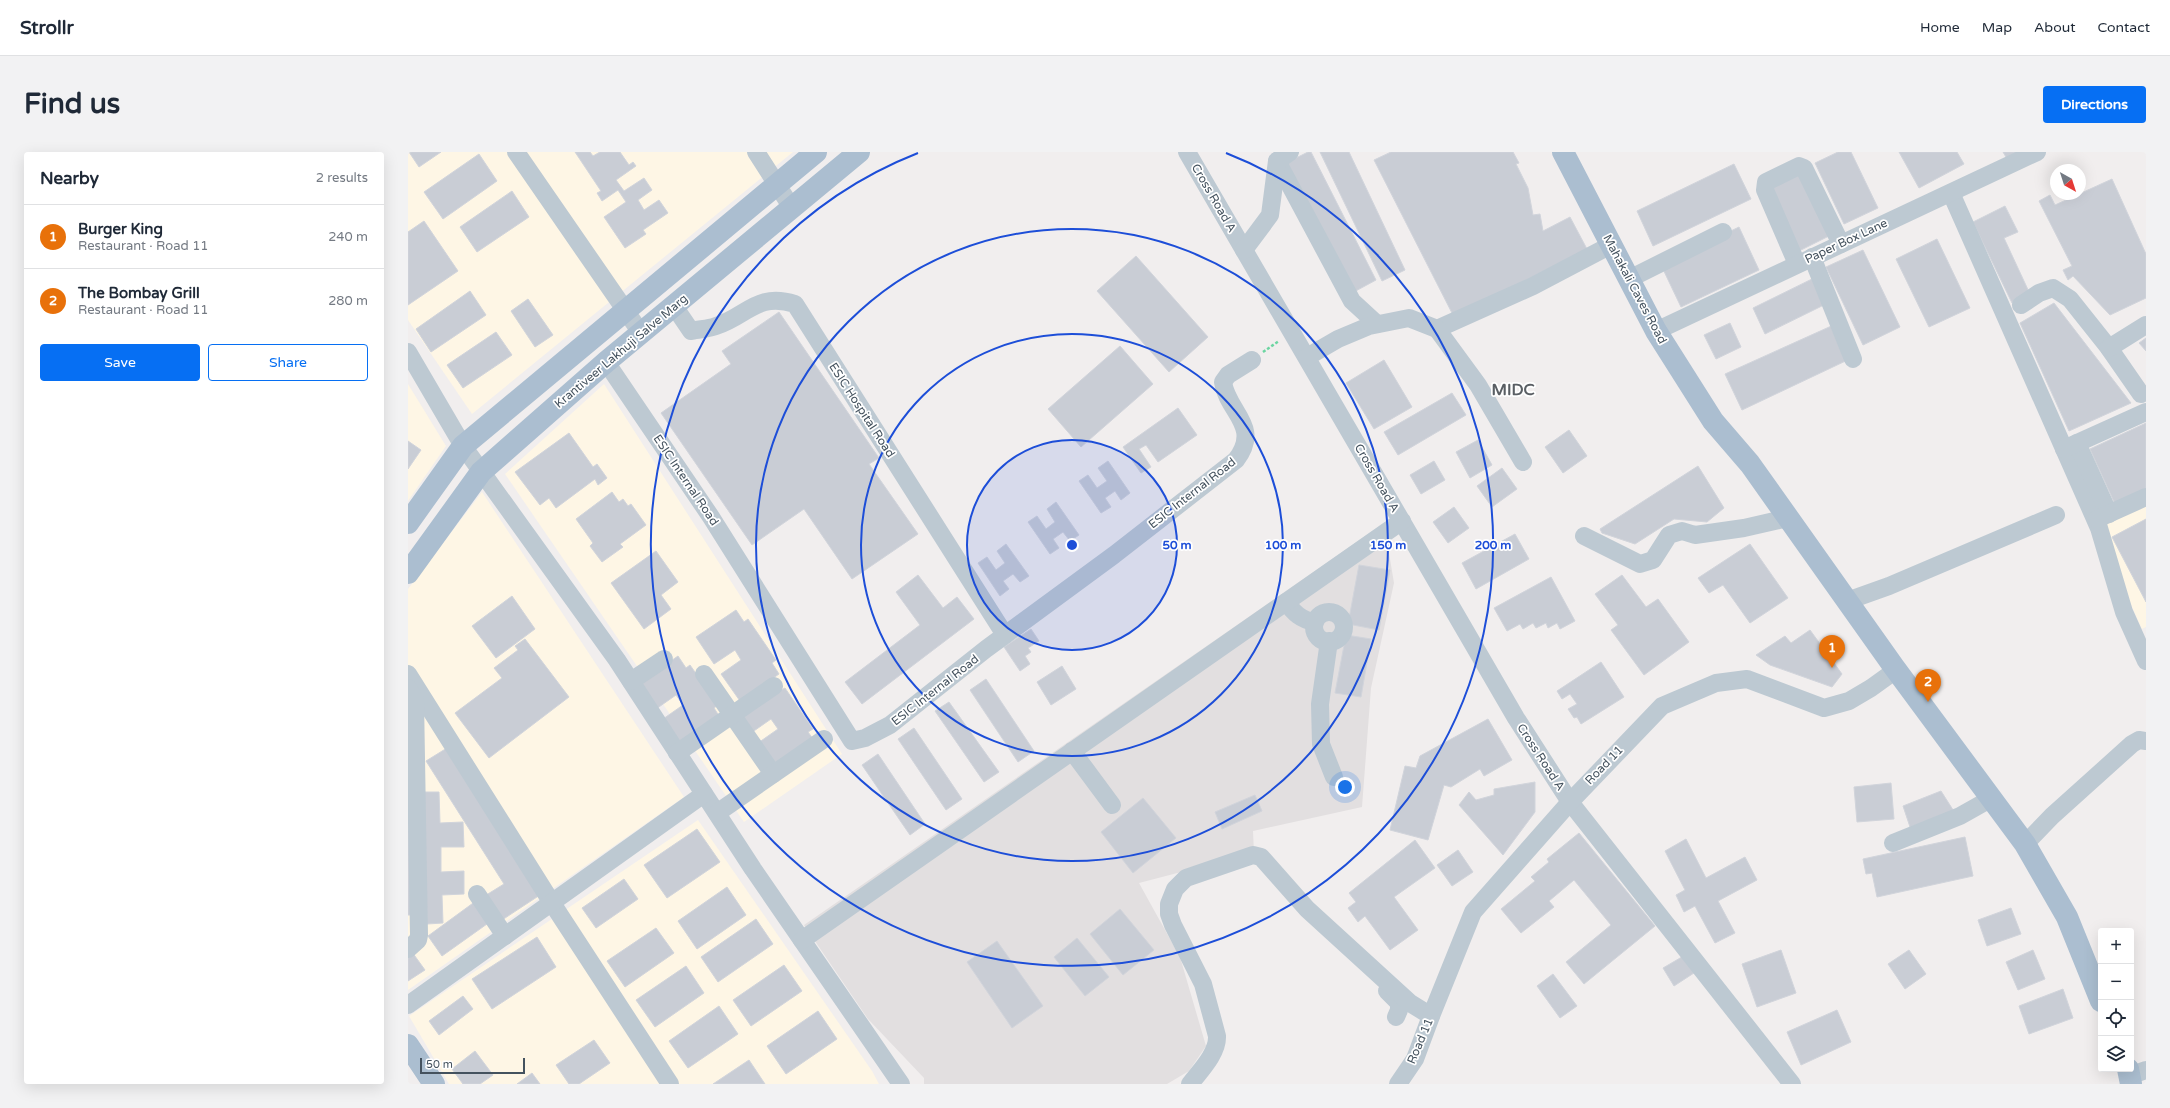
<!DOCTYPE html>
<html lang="en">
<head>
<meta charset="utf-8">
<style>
  :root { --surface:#fff; --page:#f2f2f3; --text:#1f2937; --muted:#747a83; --line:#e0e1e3; --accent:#066ff3 }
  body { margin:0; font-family:"Varela Round",sans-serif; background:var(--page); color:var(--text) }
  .controls { position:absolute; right:12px; bottom:12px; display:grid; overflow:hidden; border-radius:4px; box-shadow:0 4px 16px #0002 }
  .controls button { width:36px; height:36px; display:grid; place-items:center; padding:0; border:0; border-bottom:1px solid var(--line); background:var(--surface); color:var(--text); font:20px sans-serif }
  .compass { position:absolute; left:1642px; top:12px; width:36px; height:36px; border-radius:50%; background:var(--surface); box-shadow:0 4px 16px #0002; rotate:141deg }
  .scale { position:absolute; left:12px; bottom:10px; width:105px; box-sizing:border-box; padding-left:4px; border:2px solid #44525e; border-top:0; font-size:11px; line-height:14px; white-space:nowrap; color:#44525e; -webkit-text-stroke:3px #fff; paint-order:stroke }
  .you { position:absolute; left:937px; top:635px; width:14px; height:14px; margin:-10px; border:3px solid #fff; border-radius:50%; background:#1a73e8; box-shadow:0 0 0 6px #1a73e833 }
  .badge { display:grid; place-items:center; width:26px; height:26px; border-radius:50%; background:var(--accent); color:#fff; font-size:13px; font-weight:700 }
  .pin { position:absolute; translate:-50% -33px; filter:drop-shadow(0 1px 2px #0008) }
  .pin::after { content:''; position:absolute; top:21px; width:14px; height:12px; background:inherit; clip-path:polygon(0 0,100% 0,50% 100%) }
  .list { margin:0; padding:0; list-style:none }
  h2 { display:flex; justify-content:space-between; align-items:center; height:52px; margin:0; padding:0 16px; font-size:17px }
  h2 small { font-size:13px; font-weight:400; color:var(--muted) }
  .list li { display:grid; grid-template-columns:26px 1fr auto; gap:12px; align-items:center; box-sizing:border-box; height:64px; padding:0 16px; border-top:1px solid var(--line) }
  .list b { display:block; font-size:15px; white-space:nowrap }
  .list p { margin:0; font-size:13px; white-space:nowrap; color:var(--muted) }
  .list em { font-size:13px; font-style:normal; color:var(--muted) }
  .actions { display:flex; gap:8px; padding:12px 16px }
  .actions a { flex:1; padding:9px 0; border:1px solid var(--accent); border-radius:4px; text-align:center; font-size:14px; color:var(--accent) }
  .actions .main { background:var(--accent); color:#fff }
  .icon { flex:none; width:22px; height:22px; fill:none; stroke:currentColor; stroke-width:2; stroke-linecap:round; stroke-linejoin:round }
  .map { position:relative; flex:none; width:1738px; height:932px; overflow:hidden; border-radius:4px }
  header { display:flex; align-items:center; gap:24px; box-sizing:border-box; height:56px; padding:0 20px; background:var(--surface); border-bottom:1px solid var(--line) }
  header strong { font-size:19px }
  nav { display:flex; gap:22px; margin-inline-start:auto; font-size:14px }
  .intro { display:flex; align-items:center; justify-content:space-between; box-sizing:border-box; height:96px; padding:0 24px }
  h1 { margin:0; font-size:28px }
  .button { padding:10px 18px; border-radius:4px; background:var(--accent); color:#fff; font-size:14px; font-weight:700 }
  main { display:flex; gap:24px; padding:0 24px }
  aside { flex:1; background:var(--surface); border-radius:4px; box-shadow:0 4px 16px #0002 }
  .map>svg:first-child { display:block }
</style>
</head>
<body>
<header>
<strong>Strollr</strong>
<nav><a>Home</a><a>Map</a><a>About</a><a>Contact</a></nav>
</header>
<div class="intro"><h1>Find us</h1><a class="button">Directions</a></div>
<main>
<aside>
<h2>Nearby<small>2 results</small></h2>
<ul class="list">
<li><span class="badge" style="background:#e8710a">1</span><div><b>Burger King</b><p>Restaurant · Road 11</p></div><em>240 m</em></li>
<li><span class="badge" style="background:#e8710a">2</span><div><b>The Bombay Grill</b><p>Restaurant · Road 11</p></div><em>280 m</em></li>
</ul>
<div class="actions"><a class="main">Save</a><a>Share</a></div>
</aside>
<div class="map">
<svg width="1738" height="932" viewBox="0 0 1738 932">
  <rect width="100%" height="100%" fill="#f1eeee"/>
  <g fill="#fef6e5">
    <path d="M0 0H385L64 262 0 168Z"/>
    <path d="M0 232 38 294 0 349Z"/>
    <path d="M196 232 434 602 336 670 97 322Z"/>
    <path d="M74 340 276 645 0 838V437Z"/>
    <path d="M1738 349V475L1734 477 1687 374Z"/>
    <path d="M290 668 464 919 471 932H41L1 864Z"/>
  </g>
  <path fill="#e2dfe0" d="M976 371 986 431 963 536 954 655 845 679 846 701 731 731 772 805 798 894 781 919 759 932H516V926L460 867 396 773Z"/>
  <g fill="#c9cdd5" stroke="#d1d4db">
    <path d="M1 0H33L11 15Z"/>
    <path d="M167 0H182L185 4 192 0H212L221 13 225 10 228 14 208 28 216 39 236 26 244 38 230 48 236 58 251 48 260 61 235 78 238 82 217 96 196 65 218 50 210 38 194 49 189 41 193 39Z"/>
    <path d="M900 0H903L968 128 944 141 878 11Z"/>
    <path d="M912 0H941L997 118 974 129Z"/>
    <path d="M983 0H1105L1111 11 1108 12 1120 36 1125 63 1132 62 1135 79 1162 65 1179 97 1046 165 966 8Z"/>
    <path d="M1430 0H1443L1470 56 1436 72 1407 11Z"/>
    <path d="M1491 0H1549L1556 12 1511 36Z"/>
    <path d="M1595 0H1622L1602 12Z"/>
    <path d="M71 2 89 29 35 67 16 40Z"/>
    <path d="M1326 12 1343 47 1245 94 1229 59Z"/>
    <path d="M1392 17 1423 83 1391 99 1359 33Z"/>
    <path d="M1704 27 1738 102V146L1702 163 1665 124 1660 128 1655 118 1664 114 1631 49 1642 43 1647 53Z"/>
    <path d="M104 39 121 65 69 100 52 75Z"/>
    <path d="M1597 54 1610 80 1596 86 1622 142 1604 151 1565 70Z"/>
    <path d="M16 69 50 119 0 153V80Z"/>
    <path d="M1331 75 1351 118 1273 155 1253 113Z"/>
    <path d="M1529 87 1562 156 1521 175 1488 107Z"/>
    <path d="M1455 98 1492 175 1455 193 1418 115Z"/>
    <path d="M728 104 800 185 761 220 689 139Z"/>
    <path d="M1408 125 1420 151 1357 182 1345 156Z"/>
    <path d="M62 139 78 163 23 200 8 177Z"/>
    <path d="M120 147 145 183 127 195 103 159Z"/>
    <path d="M1646 151 1723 251 1661 279 1612 171Z"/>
    <path d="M371 160 471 306 461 312 510 382 444 427 396 357 344 393 253 261 323 212 314 199Z"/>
    <path d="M1322 171 1333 195 1308 207 1296 183Z"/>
    <path d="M1430 171 1446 205 1334 258 1317 222Z"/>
    <path d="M88 180 104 203 55 236 39 213Z"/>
    <path d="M1738 186V199L1731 191Z"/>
    <path d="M712 194 745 232 673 295 640 257Z"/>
    <path d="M976 208 1004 255 966 277 938 231Z"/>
    <path d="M1044 241 1058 263 990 303 976 280Z"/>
    <path d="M770 256 789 283 750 310 738 293 731 297 743 315 733 321 715 295Z"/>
    <path d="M1738 271V338L1707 352 1682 297Z"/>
    <path d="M1161 278 1179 304 1155 321 1137 295Z"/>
    <path d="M161 281 185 315 189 312 199 326 190 333 187 327 148 356 141 346 132 353 107 320Z"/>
    <path d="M1070 288 1084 313 1062 326 1048 300Z"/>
    <path d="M0 289 13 298 0 317Z"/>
    <path d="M700 309 722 341 713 348 707 339 697 346 703 355 693 361 671 329 680 323 689 336 699 329 690 316Z"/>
    <path d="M1026 309 1037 328 1013 342 1002 323Z"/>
    <path d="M1290 314 1316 356 1299 370 1266 367 1227 392 1194 381 1192 377Z"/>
    <path d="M1094 316 1109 337 1084 355 1069 334Z"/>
    <path d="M204 340 211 350 215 347 220 354 223 352 238 373 212 392 215 395 194 410 182 394 185 391 168 367Z"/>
    <path d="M648 350 671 383 662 389 655 380 645 387 651 396 642 402 620 370 629 364 638 377 647 370 639 357Z"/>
    <path d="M1046 355 1061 376 1040 391 1025 370Z"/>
    <path d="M1738 367V450L1704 385Z"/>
    <path d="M1107 382 1121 407 1068 437 1054 411Z"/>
    <path d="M598 392 621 424 612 430 605 422 595 429 601 437 592 444 570 411 579 405 588 418 597 411 589 399Z"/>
    <path d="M1342 392 1380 446 1342 471 1315 433 1301 441 1290 426Z"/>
    <path d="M248 399 270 430 253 443 263 457 236 477 203 431Z"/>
    <path d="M951 413 982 418 971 478 940 472Z"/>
    <path d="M510 423 535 456 549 445 566 467 454 552 437 530 512 473 488 440Z"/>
    <path d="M1214 423 1238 455 1250 447 1281 490 1236 523 1203 478 1210 473 1187 442Z"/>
    <path d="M1143 425 1167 469 1152 477 1149 471 1140 476 1138 471 1128 476 1125 471 1115 477 1112 472 1099 479 1086 456Z"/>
    <path d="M104 444 127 477 88 506 64 474Z"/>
    <path d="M328 458 336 470 340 467 368 508 364 511 371 522 332 549 313 522 333 508 327 498 306 512 288 485Z"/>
    <path d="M623 477 631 489 620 496 623 500 617 504 622 512 612 519 596 495Z"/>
    <path d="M1402 478 1434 522 1424 535 1362 513 1348 503 1377 484 1383 491Z"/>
    <path d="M938 483 963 487 953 545 927 541Z"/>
    <path d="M117 487 161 545 81 606 47 561 94 526 86 516 110 498 107 494Z"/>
    <path d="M270 504 278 516 282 513 310 553 306 556 313 567 273 594 255 567 275 553 268 543 248 557 230 532Z"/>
    <path d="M1193 510 1216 545 1173 572 1169 565 1166 566 1160 557 1169 552 1162 542 1154 547 1149 539Z"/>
    <path d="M654 514 668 537 643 553 629 530Z"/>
    <path d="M578 527 626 599 610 610 562 538Z"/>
    <path d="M377 536 405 577 400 580 408 591 369 618 350 591 370 577 363 567 343 581 329 560Z"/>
    <path d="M0 541 3 763H0Z"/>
    <path d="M541 550 591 620 576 630 527 559Z"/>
    <path d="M1080 567 1104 608 1076 624 1072 617 1043 635 1036 633 1020 688 982 678 997 614 1008 616 1012 604Z"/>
    <path d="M506 576 554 647 538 658 490 587Z"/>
    <path d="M39 596 132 743 91 770 75 745 96 732 18 609Z"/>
    <path d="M470 602 517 672 502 683 454 613Z"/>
    <path d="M1127 630V660L1095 703 1051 653 1061 640 1068 648 1086 643V637Z"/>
    <path d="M1483 631 1486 667 1449 670 1446 635Z"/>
    <path d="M1533 639 1547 661 1502 675 1495 654Z"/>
    <path d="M16 640H31L32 671 55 670 56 695H33V720L56 719V742L34 743 35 771 19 772Z"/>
    <path d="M847 643 854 659 814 677 807 660Z"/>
    <path d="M735 646 768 686 725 721 693 680Z"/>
    <path d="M289 677 312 710 259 746 236 713Z"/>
    <path d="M1171 681 1247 774 1176 832 1158 810 1203 773 1166 728 1141 749 1146 755 1113 781 1093 757 1127 729 1123 725 1141 710 1139 707Z"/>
    <path d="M1557 685 1565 724 1469 745 1464 721 1458 722 1455 707Z"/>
    <path d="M1278 687 1298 726 1337 705 1349 728 1310 749 1327 781 1307 791 1287 754 1276 760 1268 743 1277 738 1257 699Z"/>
    <path d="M1007 688 1027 716 986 745 1010 778 982 798 957 764 950 770 940 756 948 750 941 741Z"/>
    <path d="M1050 698 1065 720 1044 734 1029 713Z"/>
    <path d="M216 727 230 747 188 776 174 756Z"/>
    <path d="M319 735 338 763 289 797 270 769Z"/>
    <path d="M72 746 86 767 34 804 20 784Z"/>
    <path d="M1603 756 1613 782 1579 794 1570 768Z"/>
    <path d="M712 757 746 798 715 823 682 782Z"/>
    <path d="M348 767 365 792 310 830 293 805Z"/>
    <path d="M248 776 266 801 217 835 199 809Z"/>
    <path d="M129 785 148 815 84 857 64 827Z"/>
    <path d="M669 786 701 825 677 844 646 805Z"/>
    <path d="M589 789 635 854 604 876 559 810Z"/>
    <path d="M1373 798 1388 841 1349 855 1334 812Z"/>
    <path d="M1501 798 1518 822 1497 837 1480 812Z"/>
    <path d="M1625 798 1637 827 1610 838 1598 810Z"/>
    <path d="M4 800 17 818 0 829V803Z"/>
    <path d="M1279 802 1289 819 1266 834 1255 816Z"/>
    <path d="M376 813 394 839 343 874 325 848Z"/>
    <path d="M278 814 296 841 247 875 228 848Z"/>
    <path d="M1145 822 1169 854 1152 866 1129 834Z"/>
    <path d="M1655 837 1665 866 1621 882 1611 854Z"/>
    <path d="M55 844 65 857 31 883 21 869Z"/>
    <path d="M311 854 330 882 280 916 261 889Z"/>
    <path d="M1429 858 1443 890 1393 913 1379 880Z"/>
    <path d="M410 859 429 887 378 922 359 894Z"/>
    <path d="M186 888 202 911 171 932H161L148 913Z"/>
    <path d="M67 899 85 923 72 932H55L44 917Z"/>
    <path d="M341 908 357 932H305Z"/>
    <path d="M124 921 132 932H109Z"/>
  </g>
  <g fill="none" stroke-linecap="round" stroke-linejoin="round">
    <path stroke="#6cd5a1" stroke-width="2.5" stroke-dasharray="3 2" stroke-linecap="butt" d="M855 200 871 189"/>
    <g stroke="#bdc9d2" stroke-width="18">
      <path d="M108 0 233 181"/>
      <path d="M348 0 384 56"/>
      <path d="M779 0 1108 566 1162 650 1384 932"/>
      <path d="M869 9 944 149 969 172"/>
      <path d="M1543 41 1691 376 1716 460 1738 509"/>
      <path d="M836 98 862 63 869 9 882 0"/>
      <path d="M1404 105 1445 207"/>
      <path d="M1389 112 1357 38 1358 30 1391 14 1396 16 1433 92"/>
      <path d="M1221 127 1315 80"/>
      <path d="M1613 153 1631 141 1645 136 1662 147 1701 196 1733 242"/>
      <path d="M266 154 283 179C291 177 301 177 308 174 339 164 349 140 387 152L597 483"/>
      <path d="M1029 177 1125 134 1203 93"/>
      <path d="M1248 179 1629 0"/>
      <path d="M1701 196 1738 173"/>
      <path d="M0 200 55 294 209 508 345 717 493 932"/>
      <path d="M899 205 930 187 961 174 1001 166 1029 177 1070 233 1115 310"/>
      <path d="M198 210 303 365 444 589 457 586 482 573 578 497 706 403 828 308C854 274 819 260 815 230L820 223 844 208"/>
      <path d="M1669 291 1701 362"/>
      <path d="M1656 297 1738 260"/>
      <path d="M1689 367 1738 345"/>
      <path d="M1176 384 1232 412 1245 408 1261 383 1274 379 1287 383 1336 376 1380 366"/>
      <path d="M1439 449 1481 434 1648 363"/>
      <path d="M878 450C886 461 893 468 907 470"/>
      <circle cx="921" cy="475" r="15"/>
      <path d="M921 489 912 552 913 592 926 625"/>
      <path d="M0 522 144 751 262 932"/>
      <path d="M296 522 365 622"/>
      <path d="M223 529 256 507"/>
      <path d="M0 536 7 548 11 783 10 788 0 797"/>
      <path d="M664 599 704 653"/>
      <path d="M269 601 366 534"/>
      <path d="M309 661 416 587"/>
      <path d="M1485 691 1552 664 1584 646"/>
      <path d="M1617 692 1644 664 1724 592 1731 588 1738 589"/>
      <path d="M69 742 97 784"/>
      <path d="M394 788 994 369"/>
      <path d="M979 839 991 851V858L988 865"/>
      <path d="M0 853 296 642"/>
      <path d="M1721 924 1738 918"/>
      <path d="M782 932C792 919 810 901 809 884L795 832 765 773 761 762V752L767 737 778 726 845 703 853 705 899 757 1002 851 1023 864"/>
      <path d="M990 932 1007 907 1023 864 1065 760 1162 650 1254 554 1308 531 1339 527 1416 556 1441 549 1463 536 1488 518"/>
    </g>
    <g stroke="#abbed0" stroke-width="22">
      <path d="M1155 0 1248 179 1305 269 1342 312 1486 515 1617 692 1659 765 1693 849"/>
      <path d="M0 371 55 294 408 0"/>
      <path d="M0 421 73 320 198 210 451 0"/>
      <path d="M0 893 26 932"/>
      <path d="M1720 917 1723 932"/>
    </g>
  </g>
  <circle cx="664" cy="393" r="105" fill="#1d4ed8" fill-opacity=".12"/>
  <g fill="none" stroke="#1d4ed8" stroke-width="2">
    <circle cx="664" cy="393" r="105"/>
    <circle cx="664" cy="393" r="211"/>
    <circle cx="664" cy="393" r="316"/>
    <path d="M818 1A421 421 0 1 1 510 1"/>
  </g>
  <g text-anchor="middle" stroke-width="3.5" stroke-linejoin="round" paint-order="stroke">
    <g font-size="12" fill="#44525e" stroke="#fff">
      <text transform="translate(806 46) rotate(60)" y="4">Cross Road A</text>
      <text transform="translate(1438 89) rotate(-25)" y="4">Paper Box Lane</text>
      <text transform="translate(1227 137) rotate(62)" y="4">Mahakali Caves Road</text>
      <text transform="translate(213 199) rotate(-40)" y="4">Krantiveer Lakhuji Salve Marg</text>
      <text transform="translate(454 258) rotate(57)" y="4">ESIC Hospital Road</text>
      <text transform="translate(969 326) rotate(60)" y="4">Cross Road A</text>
      <text transform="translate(278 328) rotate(56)" y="4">ESIC Internal Road</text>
      <text transform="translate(784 341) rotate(-38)" y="4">ESIC Internal Road</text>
      <text transform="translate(527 538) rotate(-38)" y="4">ESIC Internal Road</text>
      <text transform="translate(1133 605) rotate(57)" y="4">Cross Road A</text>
      <text transform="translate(1196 613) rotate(-46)" y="4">Road 11</text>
      <text transform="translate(1012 889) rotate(-67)" y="4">Road 11</text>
    </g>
    <g font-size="16" font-weight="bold" fill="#5a5f64" stroke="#fff">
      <text x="1105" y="243">MIDC</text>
    </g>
  </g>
  <circle cx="664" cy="393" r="6" fill="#1d4ed8" stroke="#fff" stroke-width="2"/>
  <g font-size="12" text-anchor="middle" font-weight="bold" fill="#1d4ed8" stroke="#fff" stroke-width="3.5" stroke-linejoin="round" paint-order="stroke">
    <text x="769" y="397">50 m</text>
    <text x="875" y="397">100 m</text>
    <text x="980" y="397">150 m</text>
    <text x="1085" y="397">200 m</text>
  </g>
</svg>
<div class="controls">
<button>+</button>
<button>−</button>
<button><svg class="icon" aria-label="locate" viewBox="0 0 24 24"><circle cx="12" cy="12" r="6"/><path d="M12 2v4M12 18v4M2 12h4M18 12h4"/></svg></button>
<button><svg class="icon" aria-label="layers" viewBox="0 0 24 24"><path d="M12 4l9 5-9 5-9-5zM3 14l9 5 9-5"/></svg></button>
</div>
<svg class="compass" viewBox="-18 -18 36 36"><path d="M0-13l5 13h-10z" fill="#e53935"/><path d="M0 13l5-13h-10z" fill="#747a83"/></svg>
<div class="scale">50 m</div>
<div class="you"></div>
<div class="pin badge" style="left:1424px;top:516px;background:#e8710a">1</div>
<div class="pin badge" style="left:1520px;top:550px;background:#e8710a">2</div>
</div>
</main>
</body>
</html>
